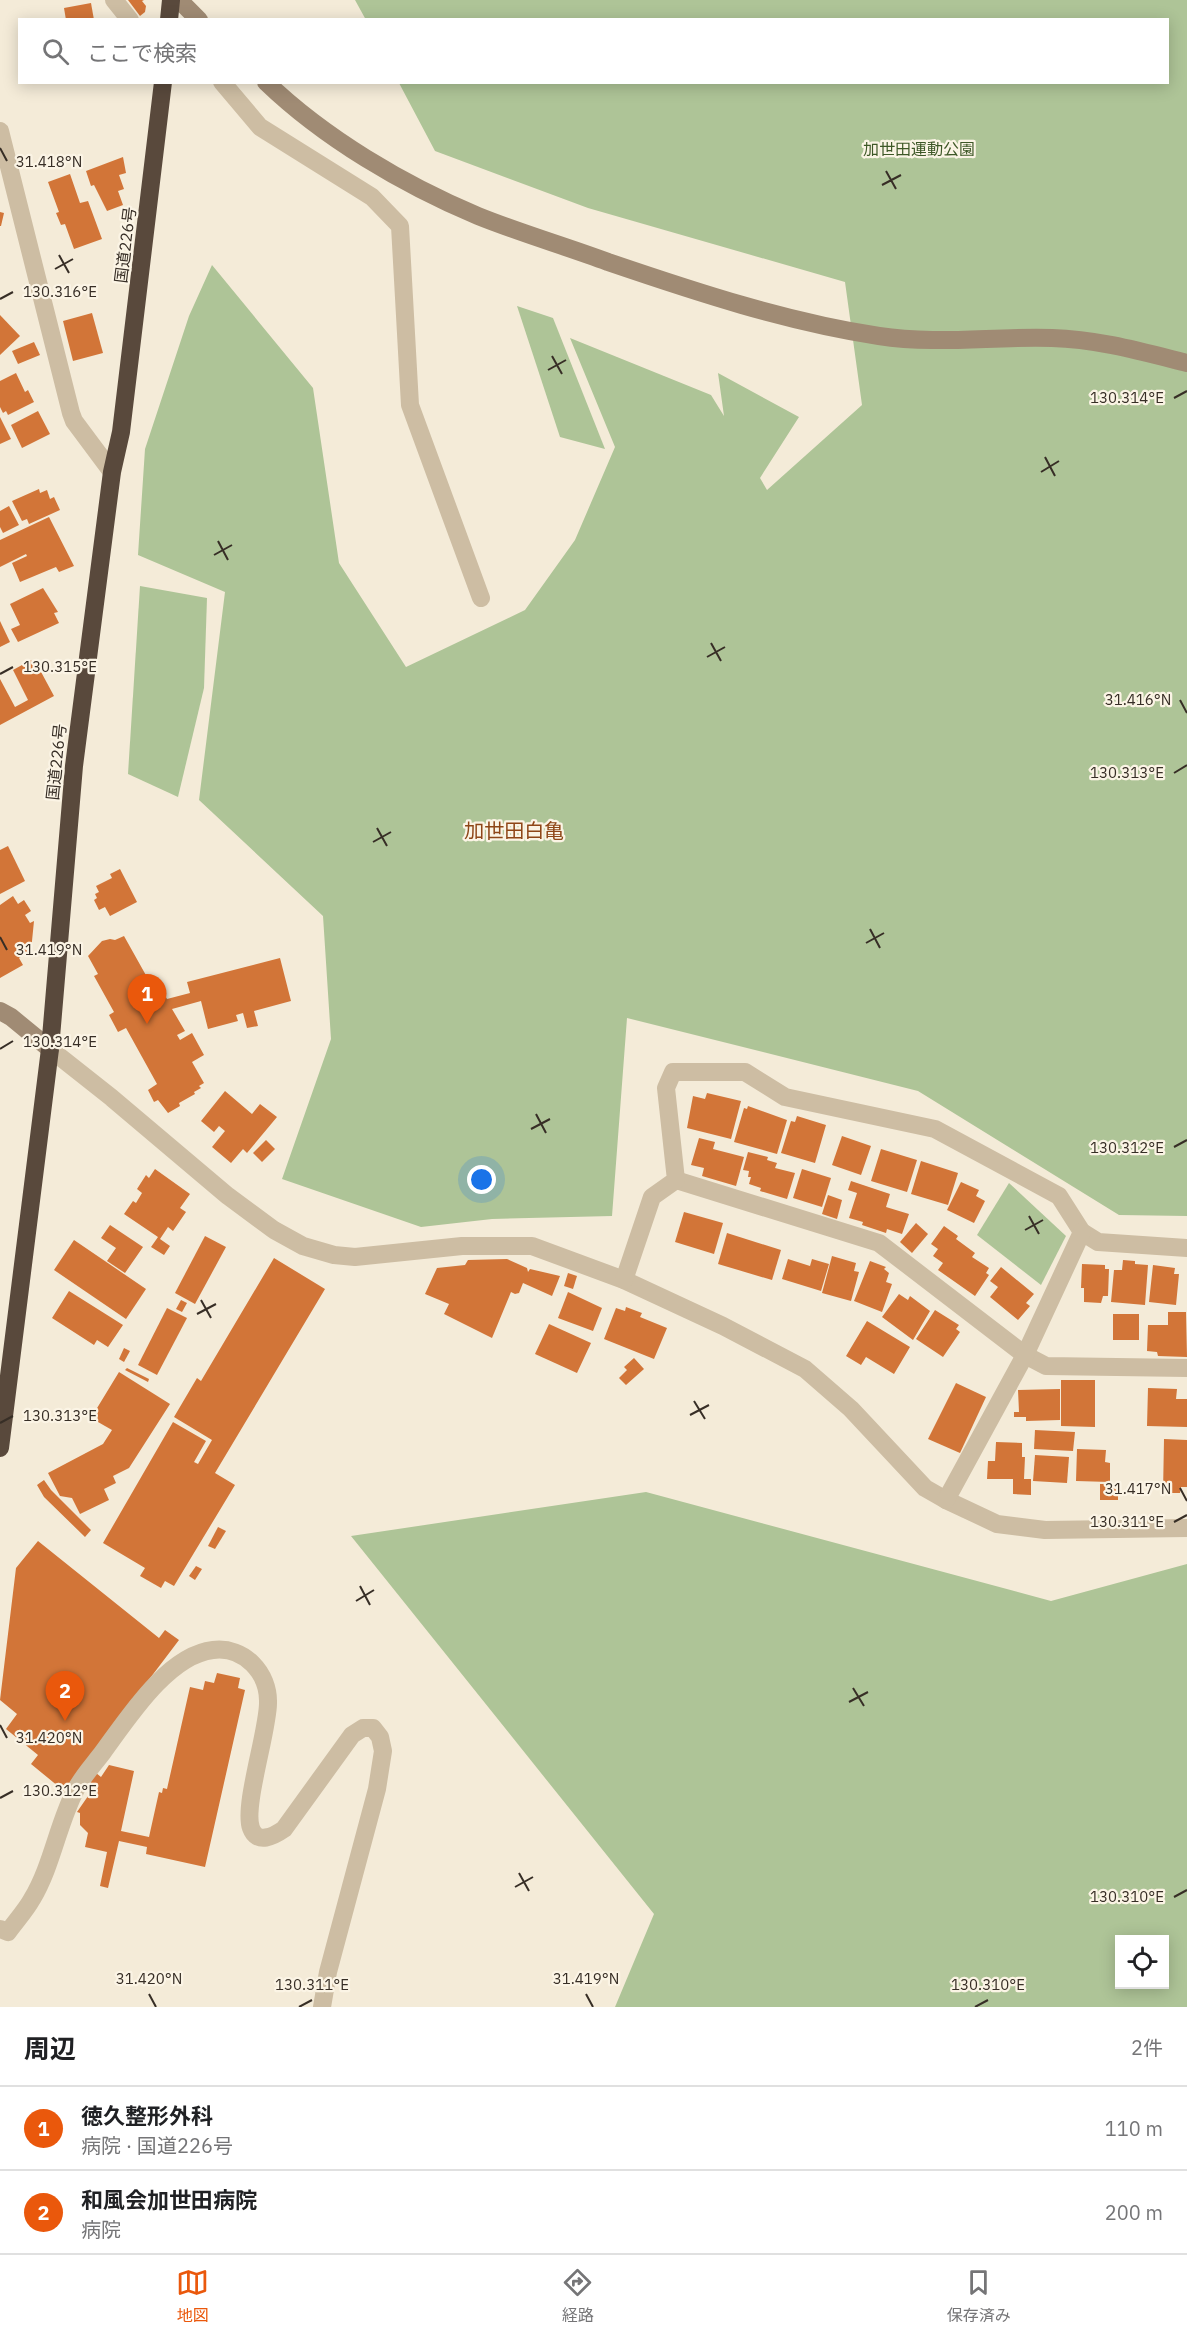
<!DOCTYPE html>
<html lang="ja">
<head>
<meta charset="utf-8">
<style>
  :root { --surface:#fff; --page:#f2f2f2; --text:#202124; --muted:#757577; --line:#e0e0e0; --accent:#ea580c }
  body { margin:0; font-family:"IBM Plex Sans","Noto Sans JP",sans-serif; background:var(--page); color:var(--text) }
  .controls { position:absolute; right:18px; bottom:18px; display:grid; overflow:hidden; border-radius:0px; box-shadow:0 3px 15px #0003 }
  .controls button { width:54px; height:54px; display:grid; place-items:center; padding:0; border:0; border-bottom:2px solid var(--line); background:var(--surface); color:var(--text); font:30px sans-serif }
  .you { position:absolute; left:482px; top:1180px; width:21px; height:21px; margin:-15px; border:4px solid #fff; border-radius:50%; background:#1a73e8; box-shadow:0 0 0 9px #1a73e833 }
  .badge { display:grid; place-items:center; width:39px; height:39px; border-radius:50%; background:var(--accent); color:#fff; font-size:20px; font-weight:700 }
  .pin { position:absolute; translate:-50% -50px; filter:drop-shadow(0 2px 3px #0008) }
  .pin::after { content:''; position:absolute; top:32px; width:21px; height:18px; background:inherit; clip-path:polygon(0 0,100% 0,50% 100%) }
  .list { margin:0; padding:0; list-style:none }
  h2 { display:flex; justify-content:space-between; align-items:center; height:78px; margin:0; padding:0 24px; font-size:26px }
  h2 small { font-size:20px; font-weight:400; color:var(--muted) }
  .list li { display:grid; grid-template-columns:39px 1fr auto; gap:18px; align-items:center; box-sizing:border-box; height:84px; padding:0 24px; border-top:2px solid var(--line) }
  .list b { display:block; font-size:22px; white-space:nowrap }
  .list p { margin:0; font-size:20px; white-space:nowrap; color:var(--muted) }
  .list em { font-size:20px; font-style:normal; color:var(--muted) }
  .icon { flex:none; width:33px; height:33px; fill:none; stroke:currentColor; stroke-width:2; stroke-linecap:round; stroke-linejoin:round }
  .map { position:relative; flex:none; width:1187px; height:2007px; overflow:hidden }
  .search { position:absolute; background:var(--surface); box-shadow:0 3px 15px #0003; left:18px; right:18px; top:18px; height:66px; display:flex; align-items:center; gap:15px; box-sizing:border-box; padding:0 21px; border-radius:0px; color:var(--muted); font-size:22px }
  .sheet { height:246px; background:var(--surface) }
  nav { display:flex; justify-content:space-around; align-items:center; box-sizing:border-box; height:84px; border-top:2px solid var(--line); background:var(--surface); font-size:16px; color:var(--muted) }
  nav a { display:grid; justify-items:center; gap:3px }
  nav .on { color:var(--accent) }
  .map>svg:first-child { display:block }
</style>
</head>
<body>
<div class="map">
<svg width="1187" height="2007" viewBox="0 0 1187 2007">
  <rect width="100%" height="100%" fill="#f4ebd8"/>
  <g fill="#aec497" fill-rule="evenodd">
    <path d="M355 0H1187V1216L1119 1215 918 1091 627 1018 612 1216 492 1219 421 1227 282 1179 331 1039 323 916 199 800 225 592 138 555 145 449 189 316 212 265 313 388 339 563 406 667 525 610 575 540 615 447 570 338 711 395 724 416 718 373 799 417 760 478 767 490 862 405 845 282 588 208 435 151 399 83 1168 82V20H366Z"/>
    <path d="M517 306 553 318 605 449 560 437Z"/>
    <path d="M140 586 207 598 204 688 178 797 128 774Z"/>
    <path d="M1009 1183 1066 1236 1041 1285 977 1235Z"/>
    <path d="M646 1492 1051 1601 1187 1564V2007H615L654 1914 351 1536ZM1120 1940H1164V1984H1120Z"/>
  </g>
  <g fill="#d27538">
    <path d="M128 0H144L142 1 146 6 145 12 140 16Z"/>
    <path d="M91 3 94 20H66L64 8Z"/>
    <path d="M123 157 126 173 119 175 124 189 118 191 123 205 107 211 94 185 91 186 86 171Z"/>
    <path d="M70 174 80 203 88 201 102 239 74 249 65 224 61 225 56 213 59 212 48 182Z"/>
    <path d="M0 212 4 213 1 226H0Z"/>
    <path d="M92 313 103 353 73 361 63 321Z"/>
    <path d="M0 315 20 336 0 355Z"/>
    <path d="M34 342 40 355 18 364 12 351Z"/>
    <path d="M16 373 25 392 28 390 34 402 8 415 6 411 3 413 0 407V381Z"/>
    <path d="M38 411 50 434 22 448 11 425Z"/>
    <path d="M0 417 11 439 0 444Z"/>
    <path d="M39 489 40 493 47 490 50 499 54 497 60 510 29 524 27 519 22 521 12 501Z"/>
    <path d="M9 506 19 525 3 533 0 527V511Z"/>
    <path d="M49 517 74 566 59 572 56 567 20 582 12 563 27 556 26 554 0 567V540Z"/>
    <path d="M43 588 58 612 54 613 59 623 18 642 11 629 20 625 10 604Z"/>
    <path d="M0 621 10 642 0 647Z"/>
    <path d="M31 660 37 671 40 670 54 696 0 725V679L15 707 28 700 13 670Z"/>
    <path d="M8 846 25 881 0 894V850Z"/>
    <path d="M120 869 137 902 110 916 105 907 99 910 94 900 97 898 95 894 99 892 96 886 112 878 110 874Z"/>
    <path d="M13 896 18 904 24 900 31 911 25 915 30 923 34 921 31 951 19 958 23 965 0 978V905Z"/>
    <path d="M124 936 157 995 163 992 167 999 190 993 187 982 280 958 291 1001 254 1011 258 1026 247 1028 243 1013 236 1015 238 1021 208 1029 201 1001 172 1009 185 1031 177 1035 180 1040 192 1033 204 1055 192 1062 204 1083 199 1086 201 1088 194 1092 195 1094 179 1103 180 1106 168 1113 158 1100 154 1102 148 1090 157 1084 126 1028 118 1032 109 1015 114 1012 94 976 98 974 88 956 102 941 110 939 115 940Z"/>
    <path d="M225 1091 252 1114 260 1104 277 1117 247 1153 243 1149 231 1163 212 1147 225 1131 219 1126 214 1132 201 1121Z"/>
    <path d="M707 1093 741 1101 731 1139 687 1128 693 1096 705 1099Z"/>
    <path d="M748 1106 787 1120 777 1154 734 1142 744 1108 747 1109Z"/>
    <path d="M797 1116 826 1125 815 1163 781 1153 791 1121 795 1122Z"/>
    <path d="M842 1136 871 1146 861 1175 832 1165Z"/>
    <path d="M699 1138 715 1142 713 1149 744 1157 736 1186 702 1176 704 1168 691 1165Z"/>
    <path d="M266 1140 275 1149 262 1162 253 1153Z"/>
    <path d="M881 1149 917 1160 907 1192 871 1181Z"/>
    <path d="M748 1152 768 1157 767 1160 777 1163 775 1168 795 1173 787 1199 760 1191 761 1188 749 1184 751 1177H748L749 1171 743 1170Z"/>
    <path d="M921 1161 958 1173 948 1205 911 1194Z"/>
    <path d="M155 1169 190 1194 180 1208 186 1212 173 1231 168 1227 160 1239 170 1246 164 1255 151 1247 158 1237 124 1214 133 1201 136 1203 142 1193 137 1189 146 1175 149 1178Z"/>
    <path d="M802 1169 831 1178 822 1207 793 1198Z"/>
    <path d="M851 1181 890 1194 886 1207 909 1214 902 1234 887 1229 886 1233 862 1225 863 1222 849 1218 857 1193 848 1190Z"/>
    <path d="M961 1182 979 1190 976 1196 985 1201 974 1223 947 1210Z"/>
    <path d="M828 1195 842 1200 837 1219 822 1214Z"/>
    <path d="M684 1212 723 1223 714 1254 675 1242Z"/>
    <path d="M916 1223 928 1234 912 1253 900 1242Z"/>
    <path d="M110 1225 143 1247 125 1273 107 1261 116 1248 101 1238Z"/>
    <path d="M944 1226 958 1236 956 1239 975 1253 972 1257 989 1268 986 1273 989 1275 975 1296 938 1270 943 1263 933 1256 938 1249 931 1244Z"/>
    <path d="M727 1233 781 1250 772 1280 718 1264Z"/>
    <path d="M205 1236 226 1247 195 1304 175 1293Z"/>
    <path d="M74 1240 146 1289 126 1319 54 1270Z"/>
    <path d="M832 1256 856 1263 854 1271 859 1272 851 1301 822 1293Z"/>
    <path d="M274 1258 325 1289 215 1473 235 1485 174 1586 165 1581 161 1588 140 1576 145 1568 103 1543 173 1422 206 1441 194 1462 198 1464 212 1440 174 1417 197 1378 201 1381Z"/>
    <path d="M507 1259 527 1268 528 1272 530 1269 560 1276 552 1296 523 1283 519 1293 515 1294 511 1292 492 1338 444 1314 449 1304 425 1294 437 1268 465 1265 468 1260Z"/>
    <path d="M788 1259 810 1266 812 1259 829 1264 821 1291 782 1279Z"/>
    <path d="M1123 1260 1135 1261V1264L1148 1265 1145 1305 1111 1302 1114 1270H1122Z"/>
    <path d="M870 1261 886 1267 884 1269 889 1273 886 1282 892 1284 882 1312 854 1301Z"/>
    <path d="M1082 1264 1105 1265V1269H1109L1108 1296H1103L1101 1303 1084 1302V1288H1081Z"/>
    <path d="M1153 1265 1175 1268 1174 1274H1179L1176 1305 1149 1302Z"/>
    <path d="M1001 1267 1034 1294 1026 1303 1030 1306 1018 1320 990 1297 998 1287 990 1281Z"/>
    <path d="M568 1273 577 1276 573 1289 564 1286Z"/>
    <path d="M69 1291 123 1325 108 1347 97 1340 94 1345 52 1318Z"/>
    <path d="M568 1292 602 1308 593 1331 558 1318Z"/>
    <path d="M899 1294 908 1300 910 1296 930 1311 913 1340 882 1317Z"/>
    <path d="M181 1300 187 1303 182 1312 176 1309Z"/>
    <path d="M626 1307 642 1313 640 1317 667 1328 654 1359 604 1339 616 1308 625 1311Z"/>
    <path d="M167 1308 187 1318 157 1375 138 1365Z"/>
    <path d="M935 1310 959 1325 956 1329 960 1332 943 1357 916 1339Z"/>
    <path d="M1168 1312H1186L1187 1357 1158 1356 1157 1352 1147 1351 1148 1325H1168Z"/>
    <rect x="1113" y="1314" width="26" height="26"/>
    <path d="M867 1321 910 1347 894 1374 866 1357 861 1365 846 1356Z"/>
    <path d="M549 1324 591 1343 577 1373 535 1354Z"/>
    <path d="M124 1348 130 1351 124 1362 119 1359Z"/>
    <path d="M634 1358 644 1369 626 1385 619 1378 627 1370 624 1367Z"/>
    <path d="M127 1368 149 1379 148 1382 125 1370Z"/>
    <path d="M119 1372 170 1404 129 1468 113 1476 116 1483 104 1489 109 1500 80 1514 72 1498 60 1496 48 1473 103 1444 112 1430 91 1418Z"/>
    <path d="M1061 1380H1095V1427L1061 1426Z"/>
    <path d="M956 1383 986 1397 960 1453 928 1439Z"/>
    <path d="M1148 1388 1177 1389 1176 1399H1187V1427L1147 1426Z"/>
    <path d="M1060 1389V1420L1026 1421V1417H1014V1412H1019L1018 1390Z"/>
    <path d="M1035 1430 1075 1432 1073 1451 1034 1449Z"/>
    <path d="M1164 1439 1187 1440V1487H1181L1180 1493H1163Z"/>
    <path d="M996 1442 1022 1443V1457H1025L1024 1479H1031V1495L1013 1494V1479H987L988 1461H995Z"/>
    <path d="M1077 1449 1106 1450 1105 1462 1110 1463V1482L1076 1481Z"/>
    <path d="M1035 1455 1069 1457 1067 1483 1033 1481Z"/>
    <path d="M44 1480 51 1490 91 1530 85 1537 44 1497 37 1485Z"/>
    <rect x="1100" y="1484" width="18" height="16"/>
    <path d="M218 1527 226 1531 215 1549 208 1546Z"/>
    <path d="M38 1541 159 1638 165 1630 179 1640 85 1764 101 1777 109 1765 134 1771 121 1831 149 1837 159 1792 162 1793 163 1788 167 1789 190 1687 203 1690 205 1681 214 1683 217 1673 240 1678 238 1688 245 1690 205 1867 146 1854 147 1847 119 1841 108 1888 100 1886 107 1852 85 1847 88 1833 80 1825V1813L77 1812 95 1786 78 1773 64 1791 31 1764 38 1755 6 1729 17 1714 0 1700 16 1568Z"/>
    <path d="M196 1566 202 1569 195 1580 189 1576Z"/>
  </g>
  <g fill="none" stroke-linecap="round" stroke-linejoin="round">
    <g stroke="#cdbda3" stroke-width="18">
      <path d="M114 0 130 20"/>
      <path d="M222 82 260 127 372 197 400 226 410 405 481 598"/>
      <path d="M0 131 71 413 74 421 112 472"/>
      <path d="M50 1049 112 1098 228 1196 274 1230 303 1246 334 1255 355 1257 462 1246H532L624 1280 723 1326 805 1369 851 1409 925 1488 946 1500 997 1524 1045 1530 1187 1528"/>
      <path d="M676 1180 879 1243 1025 1355 1046 1366 1187 1368"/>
      <path d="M624 1280 652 1197 676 1180 666 1088 673 1072H745L785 1097 935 1129 1059 1196 1082 1232 1098 1242 1187 1248"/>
      <path d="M946 1500 1025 1355 1082 1232"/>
      <path d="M0 1929 8 1932C16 1921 26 1910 32 1899 52 1866 58 1823 76 1789 83 1776 94 1764 103 1752 128 1718 168 1655 213 1650 244 1646 269 1673 268 1703 268 1731 243 1806 251 1828 257 1845 274 1836 284 1829L352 1735 363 1728H373L380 1737 383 1751 377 1789 328 1972 322 2007"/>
    </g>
    <g stroke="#a08b74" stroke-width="18">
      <path d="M179 0 199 20"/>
      <path d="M266 82C324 138 404 185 478 216 520 233 565 246 608 262 696 292 787 322 879 336 936 345 994 336 1052 338 1097 339 1143 352 1187 363"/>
      <path d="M0 1011 11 1017 50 1049"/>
    </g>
    <g stroke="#59493c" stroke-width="18">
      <path d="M169 20 171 0"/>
      <path d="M0 1448 50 1049 74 766 112 472 121 432 163 82"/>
    </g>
  </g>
  <path fill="none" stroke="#372e26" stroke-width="2" d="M0 148 7 161M886 171 896 189M882 185 901 175M59 255 69 273M55 269 73 259M0 299 13 292M552 356 562 374M548 370 566 360M1174 398 1187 391M1045 457 1055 476M1041 472 1059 461M218 541 228 560M214 555 232 545M711 643 721 661M707 657 725 647M0 674 13 667M1180 700 1187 713M1174 773 1187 765M377 828 387 846M373 842 391 832M870 929 880 948M0 937 7 950M866 943 884 933M0 1049 13 1041M536 1114 546 1133M531 1129 550 1119M1174 1147 1187 1140M1029 1216 1039 1234M1025 1230 1043 1220M201 1300 211 1318M197 1314 216 1304M694 1401 705 1419M690 1415 709 1405M0 1423 13 1416M1180 1488 1187 1501M1174 1522 1187 1515M360 1586 370 1605M356 1601 374 1590M853 1688 864 1706M849 1702 868 1692M0 1725 7 1738M0 1798 13 1791M519 1873 529 1891M515 1887 533 1877M1174 1897 1187 1890M149 1994 156 2007M586 1994 593 2007M299 2007 312 2000M975 2007 988 2000"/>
  <g text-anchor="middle" stroke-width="4.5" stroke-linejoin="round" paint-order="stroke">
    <g font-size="16" fill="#3e5827" stroke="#fbf4e5">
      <text x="919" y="155">加世田運動公園</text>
    </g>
    <g font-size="16" fill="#372e26" stroke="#fbf4e5">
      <text transform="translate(125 245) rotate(-83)" y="6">国道226号</text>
      <text transform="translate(56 762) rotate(-84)" y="6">国道226号</text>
    </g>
    <g font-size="20" fill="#8e4617" stroke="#fbf4e5">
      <text x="514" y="838">加世田白亀</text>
    </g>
  </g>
  <g font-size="15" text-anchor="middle" fill="#372e26" stroke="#fbf4e5" stroke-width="4.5" stroke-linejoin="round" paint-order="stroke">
    <text x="49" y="167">31.418°N</text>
    <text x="60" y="297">130.316°E</text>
    <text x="1127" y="403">130.314°E</text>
    <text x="60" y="672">130.315°E</text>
    <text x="1138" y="705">31.416°N</text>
    <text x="1127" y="778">130.313°E</text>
    <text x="49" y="955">31.419°N</text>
    <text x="60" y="1047">130.314°E</text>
    <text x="1127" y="1153">130.312°E</text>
    <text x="60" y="1421">130.313°E</text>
    <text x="1138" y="1494">31.417°N</text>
    <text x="1127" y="1527">130.311°E</text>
    <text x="49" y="1743">31.420°N</text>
    <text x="60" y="1796">130.312°E</text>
    <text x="1127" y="1902">130.310°E</text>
    <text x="149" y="1984">31.420°N</text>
    <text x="586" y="1984">31.419°N</text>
    <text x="312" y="1990">130.311°E</text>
    <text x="988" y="1990">130.310°E</text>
  </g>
</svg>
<div class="controls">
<button><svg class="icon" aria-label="locate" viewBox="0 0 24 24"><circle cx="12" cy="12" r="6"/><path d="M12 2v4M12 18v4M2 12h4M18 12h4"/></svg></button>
</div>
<div class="you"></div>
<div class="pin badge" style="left:147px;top:1024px">1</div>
<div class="pin badge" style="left:65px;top:1721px">2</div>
<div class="search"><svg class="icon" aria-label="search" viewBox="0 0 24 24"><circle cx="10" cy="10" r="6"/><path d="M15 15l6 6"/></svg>ここで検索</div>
</div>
<section class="sheet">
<h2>周辺<small>2件</small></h2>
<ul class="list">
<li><span class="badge">1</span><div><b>徳久整形外科</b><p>病院 · 国道226号</p></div><em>110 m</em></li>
<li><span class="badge">2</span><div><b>和風会加世田病院</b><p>病院</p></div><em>200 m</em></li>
</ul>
</section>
<nav>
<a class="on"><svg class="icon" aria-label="map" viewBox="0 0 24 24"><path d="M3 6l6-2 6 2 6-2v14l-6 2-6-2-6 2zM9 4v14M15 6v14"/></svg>地図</a>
<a><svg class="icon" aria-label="directions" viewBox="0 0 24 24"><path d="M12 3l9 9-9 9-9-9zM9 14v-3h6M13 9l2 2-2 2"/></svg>経路</a>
<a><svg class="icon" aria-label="saved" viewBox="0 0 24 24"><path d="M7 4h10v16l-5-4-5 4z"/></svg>保存済み</a>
</nav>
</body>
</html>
